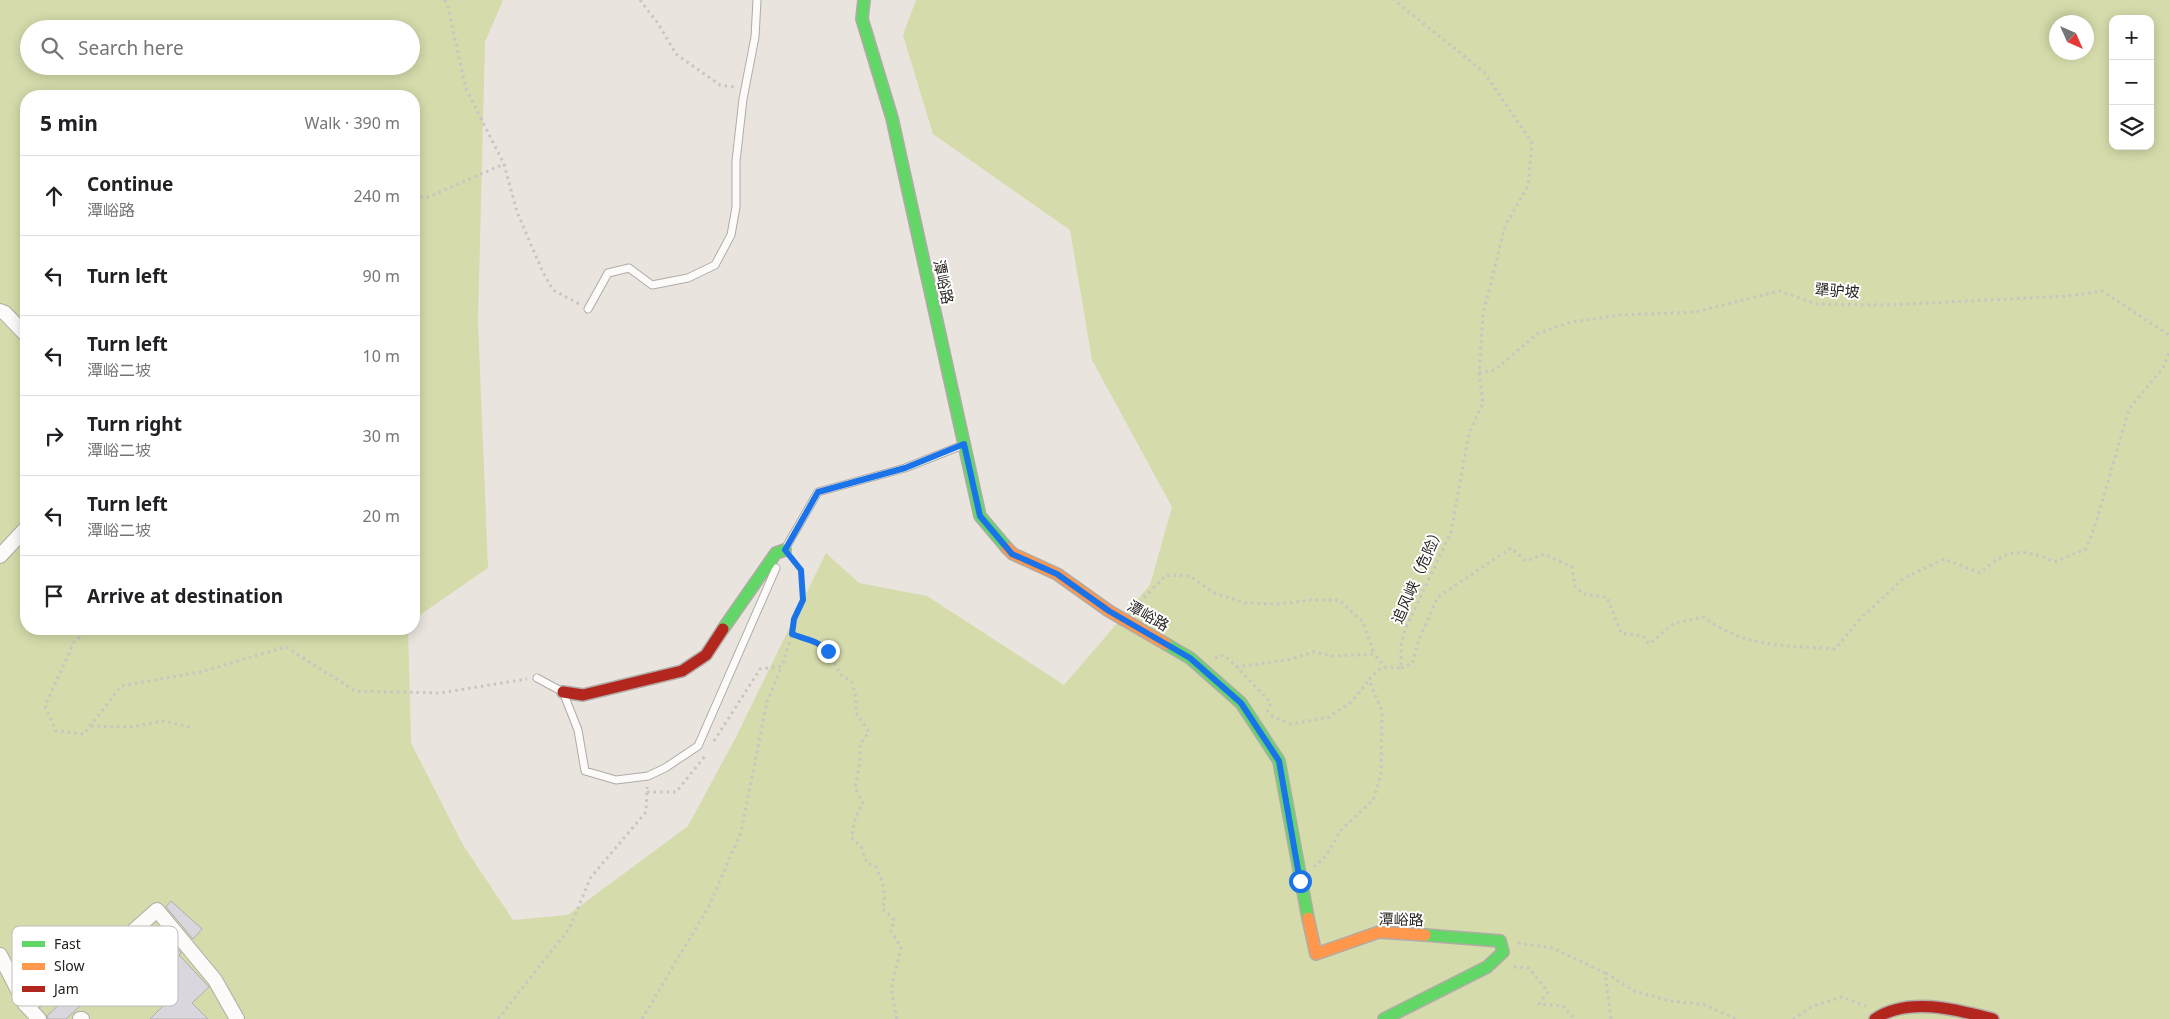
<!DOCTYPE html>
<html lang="en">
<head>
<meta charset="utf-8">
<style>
  :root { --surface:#fff; --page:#f6f6f6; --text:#202124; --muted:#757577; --line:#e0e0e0 }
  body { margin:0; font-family:"Noto Sans","Noto Sans SC",sans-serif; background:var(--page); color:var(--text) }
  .controls { position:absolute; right:15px; top:15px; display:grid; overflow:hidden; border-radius:10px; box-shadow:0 2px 12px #0003 }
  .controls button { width:45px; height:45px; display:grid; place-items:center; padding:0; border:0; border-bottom:1px solid var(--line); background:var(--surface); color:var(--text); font:25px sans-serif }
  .compass { position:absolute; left:2049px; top:15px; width:45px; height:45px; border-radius:50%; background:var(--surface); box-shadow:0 2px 12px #0003; rotate:135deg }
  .stop { position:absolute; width:15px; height:15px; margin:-11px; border:4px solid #1a73e8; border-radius:50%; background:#fff }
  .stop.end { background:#1a73e8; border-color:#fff; box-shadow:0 1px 5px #0008 }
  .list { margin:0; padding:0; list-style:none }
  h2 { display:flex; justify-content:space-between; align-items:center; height:65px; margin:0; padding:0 20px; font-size:21px }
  h2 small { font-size:16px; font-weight:400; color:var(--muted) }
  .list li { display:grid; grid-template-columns:32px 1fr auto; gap:15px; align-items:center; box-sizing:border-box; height:80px; padding:0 20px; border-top:1px solid var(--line) }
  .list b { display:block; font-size:19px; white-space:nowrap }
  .list p { margin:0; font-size:16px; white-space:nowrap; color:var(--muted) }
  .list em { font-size:16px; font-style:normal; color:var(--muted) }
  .icon { flex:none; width:28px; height:28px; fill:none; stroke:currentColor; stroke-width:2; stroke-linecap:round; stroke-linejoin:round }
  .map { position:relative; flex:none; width:2169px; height:1019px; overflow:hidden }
  .search { position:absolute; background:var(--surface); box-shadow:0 2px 12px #0003; left:20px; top:20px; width:400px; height:55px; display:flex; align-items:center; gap:12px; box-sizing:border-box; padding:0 18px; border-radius:28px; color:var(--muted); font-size:19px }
  .panel { position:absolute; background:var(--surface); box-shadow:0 2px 12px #0003; left:20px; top:90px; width:400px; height:545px; border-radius:20px }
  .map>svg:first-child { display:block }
</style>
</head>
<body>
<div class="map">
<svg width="2169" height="1019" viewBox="0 0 2169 1019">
  <rect width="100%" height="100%" fill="#eae4de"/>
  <path fill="#d5dbaa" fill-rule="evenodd" d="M0 0H503L485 42 478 321 488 568 414 619V96H26V629H408L411 743 463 845 513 920 568 915 688 826 735 739 826 553 859 583 927 596 1064 685 1150 585 1172 507 1092 360 1070 230 933 134 903 35 916 0H2169V1019H0ZM2113 19H2150V146H2113ZM2056 22H2086V52H2056ZM29 29H411V66H29Z"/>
  <g fill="#dad6dd" stroke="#b1aeae">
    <path d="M171 901 202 929 193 939 166 907Z"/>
    <path d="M164 933 181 953 179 955 209 987 192 1003 208 1019H150L165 1004 132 970 103 998 96 991 66 1019H48L47 1016 65 999 74 996 138 938 149 949Z"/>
  </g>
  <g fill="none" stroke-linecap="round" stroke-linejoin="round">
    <g stroke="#b0aba6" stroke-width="9">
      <g id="lane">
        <path d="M588 309 608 273 629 268 652 285 688 278 715 265 731 235 736 207V161L743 99 755 37 757 0"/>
        <path d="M785 549 818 492 905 468 963 445"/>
        <path d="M537 678 563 692 578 730 585 771 616 780 648 776 665 768 698 746 776 568"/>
      </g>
    </g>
    <g stroke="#b0aba6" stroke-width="16">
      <g id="street">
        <path d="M0 311 5 313 26 335"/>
        <path d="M0 556 26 528"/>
        <path d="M0 955 25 1004 39 1019"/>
        <path d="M25 1004 68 989 157 910 215 980 237 1019"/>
        <path d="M80 1019H82"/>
      </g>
    </g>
    <g stroke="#b0aba6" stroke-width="14">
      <g id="fast">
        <path d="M864 0 862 19 892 118 980 516 1007 548"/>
        <path d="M723 629 776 553 785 550"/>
        <path d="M1166 644 1190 658 1241 703 1279 761 1308 918"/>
        <path d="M1384 1019 1487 967 1503 952 1500 941 1425 935"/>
      </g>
    </g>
    <g stroke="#b0aba6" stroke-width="14">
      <g id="slow">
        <path d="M1007 548 1013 554 1057 574 1109 611 1166 644"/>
        <path d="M1308 918 1316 954 1379 932 1425 935"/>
      </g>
    </g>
    <g stroke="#b0aba6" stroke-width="14">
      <g id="jam">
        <path d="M563 692 583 695 682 671 706 655 723 629"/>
        <path d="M1875 1019C1908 996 1958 1010 1993 1019"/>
      </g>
    </g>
    <g stroke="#c8c5c2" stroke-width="3" stroke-dasharray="2.5 4" stroke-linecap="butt">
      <path d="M445 0 448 7 466 89 504 164 517 212 542 270 553 290 579 304"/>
      <path d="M640 0 659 25 676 54 720 85 734 87"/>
      <path d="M414 195 426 198 504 164"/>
      <path d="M1479 373 1495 370 1537 334 1571 322 1620 315 1695 312 1779 291 1817 304 1887 305 2068 296 2102 291 2169 335"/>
      <path d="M795 563 801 570 803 600 794 619 792 634 804 639 819 642 828 651 841 675 852 682 856 698V713L869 732 860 744V762L855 788 863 803 856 816 851 837 861 847 867 863 876 867C882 880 888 894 882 908L894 920 891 931 901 947 891 989 897 1019"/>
      <path d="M1135 607 1166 575 1190 576 1214 593 1245 603 1279 604 1312 600H1339L1363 622 1374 654"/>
      <path d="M90 629 74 642 45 706 56 731 84 734 121 686 200 672 286 647 355 691 440 693 527 679"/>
      <path d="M1215 658 1224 655 1237 667"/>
      <path d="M1401 668 1412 664 1419 639 1438 597 1511 548 1526 561 1544 554 1572 567 1575 586 1583 594 1607 597 1621 633 1643 636 1649 644 1674 623 1704 617C1746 649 1785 645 1835 649L1860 619 1904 578 1944 559 1980 573C2007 549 2022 547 2054 562L2086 549 2095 526 2129 409 2163 368 2169 353"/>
      <path d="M1267 712 1271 703 1237 667 1287 660 1314 652 1333 656 1374 654 1385 667"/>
      <path d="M1271 716 1291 724 1329 717 1351 702 1369 680"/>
      <path d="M91 726 130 727 164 721 193 728"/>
      <path d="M714 741 760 669 782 666 792 634"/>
      <path d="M647 792H676L706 755"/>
      <path d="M1314 867 1326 856 1341 830 1373 800 1381 775 1382 711 1369 680C1380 666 1383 667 1401 668V646L1405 630 1451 532 1469 433 1483 403 1479 373 1483 314 1505 226 1528 186 1532 143 1484 72 1394 0"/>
      <path d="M1518 943 1553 948 1605 973 1611 1019"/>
      <path d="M1514 967 1529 968 1548 992 1539 1004 1563 1006 1575 1019"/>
      <path d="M1606 973 1634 991 1670 1001 1705 1005 1736 1019"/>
      <path d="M498 1019 569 929 591 877 646 812 647 787"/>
      <path d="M642 1019 709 906 741 832 767 702 782 666"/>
      <path d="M1793 1019 1813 1006 1842 997 1866 1006"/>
    </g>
    <use href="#lane" stroke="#fcfbfa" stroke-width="7"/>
    <use href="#street" stroke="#fcfbfa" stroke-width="14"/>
    <use href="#fast" stroke="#63d668" stroke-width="11"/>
    <use href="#slow" stroke="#ff974d" stroke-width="11"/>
    <use href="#jam" stroke="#b3261e" stroke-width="11"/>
  </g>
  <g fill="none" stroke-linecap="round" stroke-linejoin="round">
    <path stroke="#1a73e8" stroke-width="6" d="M828 651C817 640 806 640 792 634L794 619 803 600 801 570 785 550 818 492 905 468 964 444 980 516 1012 554 1057 574 1109 611 1190 658 1241 703 1279 761 1300 881"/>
  </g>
  <g text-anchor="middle" stroke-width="4" stroke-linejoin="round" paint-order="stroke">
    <g font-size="15" fill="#27221e" stroke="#fff">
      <text transform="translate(943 282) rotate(78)" y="5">潭峪路</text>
      <text transform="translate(1837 291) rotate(4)" y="5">犟驴坡</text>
      <text transform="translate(1418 575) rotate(-66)" y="5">追风峡（危险）</text>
      <text transform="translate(1148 616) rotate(30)" y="5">潭峪路</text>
      <text transform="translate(1401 920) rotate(1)" y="5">潭峪路</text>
    </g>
  </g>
  <rect x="12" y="926" width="166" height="80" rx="8" fill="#fff" stroke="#bebdbc" stroke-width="1"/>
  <rect x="22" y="941" width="23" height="6" fill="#63d668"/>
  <rect x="22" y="963" width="23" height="7" fill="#ff974d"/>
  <rect x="22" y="986" width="23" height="6" fill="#b3261e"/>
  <g font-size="14" fill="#27221e">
    <text x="54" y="949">Fast</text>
    <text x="54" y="971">Slow</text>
    <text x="54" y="994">Jam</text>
  </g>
</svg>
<div class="controls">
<button>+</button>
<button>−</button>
<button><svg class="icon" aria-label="layers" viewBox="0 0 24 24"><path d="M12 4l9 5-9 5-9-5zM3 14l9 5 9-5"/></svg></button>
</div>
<svg class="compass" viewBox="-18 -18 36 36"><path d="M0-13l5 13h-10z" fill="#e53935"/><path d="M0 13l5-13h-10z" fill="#757577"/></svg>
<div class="stop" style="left:1300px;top:881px"></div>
<div class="stop end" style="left:828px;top:651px"></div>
<div class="search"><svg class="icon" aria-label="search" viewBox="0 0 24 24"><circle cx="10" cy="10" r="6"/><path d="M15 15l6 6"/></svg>Search here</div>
<section class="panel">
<h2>5 min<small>Walk · 390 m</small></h2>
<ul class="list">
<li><svg class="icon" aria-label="ahead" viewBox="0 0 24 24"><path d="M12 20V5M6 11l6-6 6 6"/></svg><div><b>Continue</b><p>潭峪路</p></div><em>240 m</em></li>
<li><svg class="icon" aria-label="left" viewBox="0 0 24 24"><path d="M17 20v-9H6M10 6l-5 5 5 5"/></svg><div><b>Turn left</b></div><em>90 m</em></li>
<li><svg class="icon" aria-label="left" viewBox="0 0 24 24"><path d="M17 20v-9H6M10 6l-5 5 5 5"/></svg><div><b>Turn left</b><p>潭峪二坡</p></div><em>10 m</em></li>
<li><svg class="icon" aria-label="right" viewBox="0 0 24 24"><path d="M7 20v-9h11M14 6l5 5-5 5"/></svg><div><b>Turn right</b><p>潭峪二坡</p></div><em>30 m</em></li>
<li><svg class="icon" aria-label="left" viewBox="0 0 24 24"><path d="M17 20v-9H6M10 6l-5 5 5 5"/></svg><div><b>Turn left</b><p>潭峪二坡</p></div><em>20 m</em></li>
<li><svg class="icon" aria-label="arrive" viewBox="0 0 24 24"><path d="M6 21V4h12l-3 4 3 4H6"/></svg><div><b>Arrive at destination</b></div></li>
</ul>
</section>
</div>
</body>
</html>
